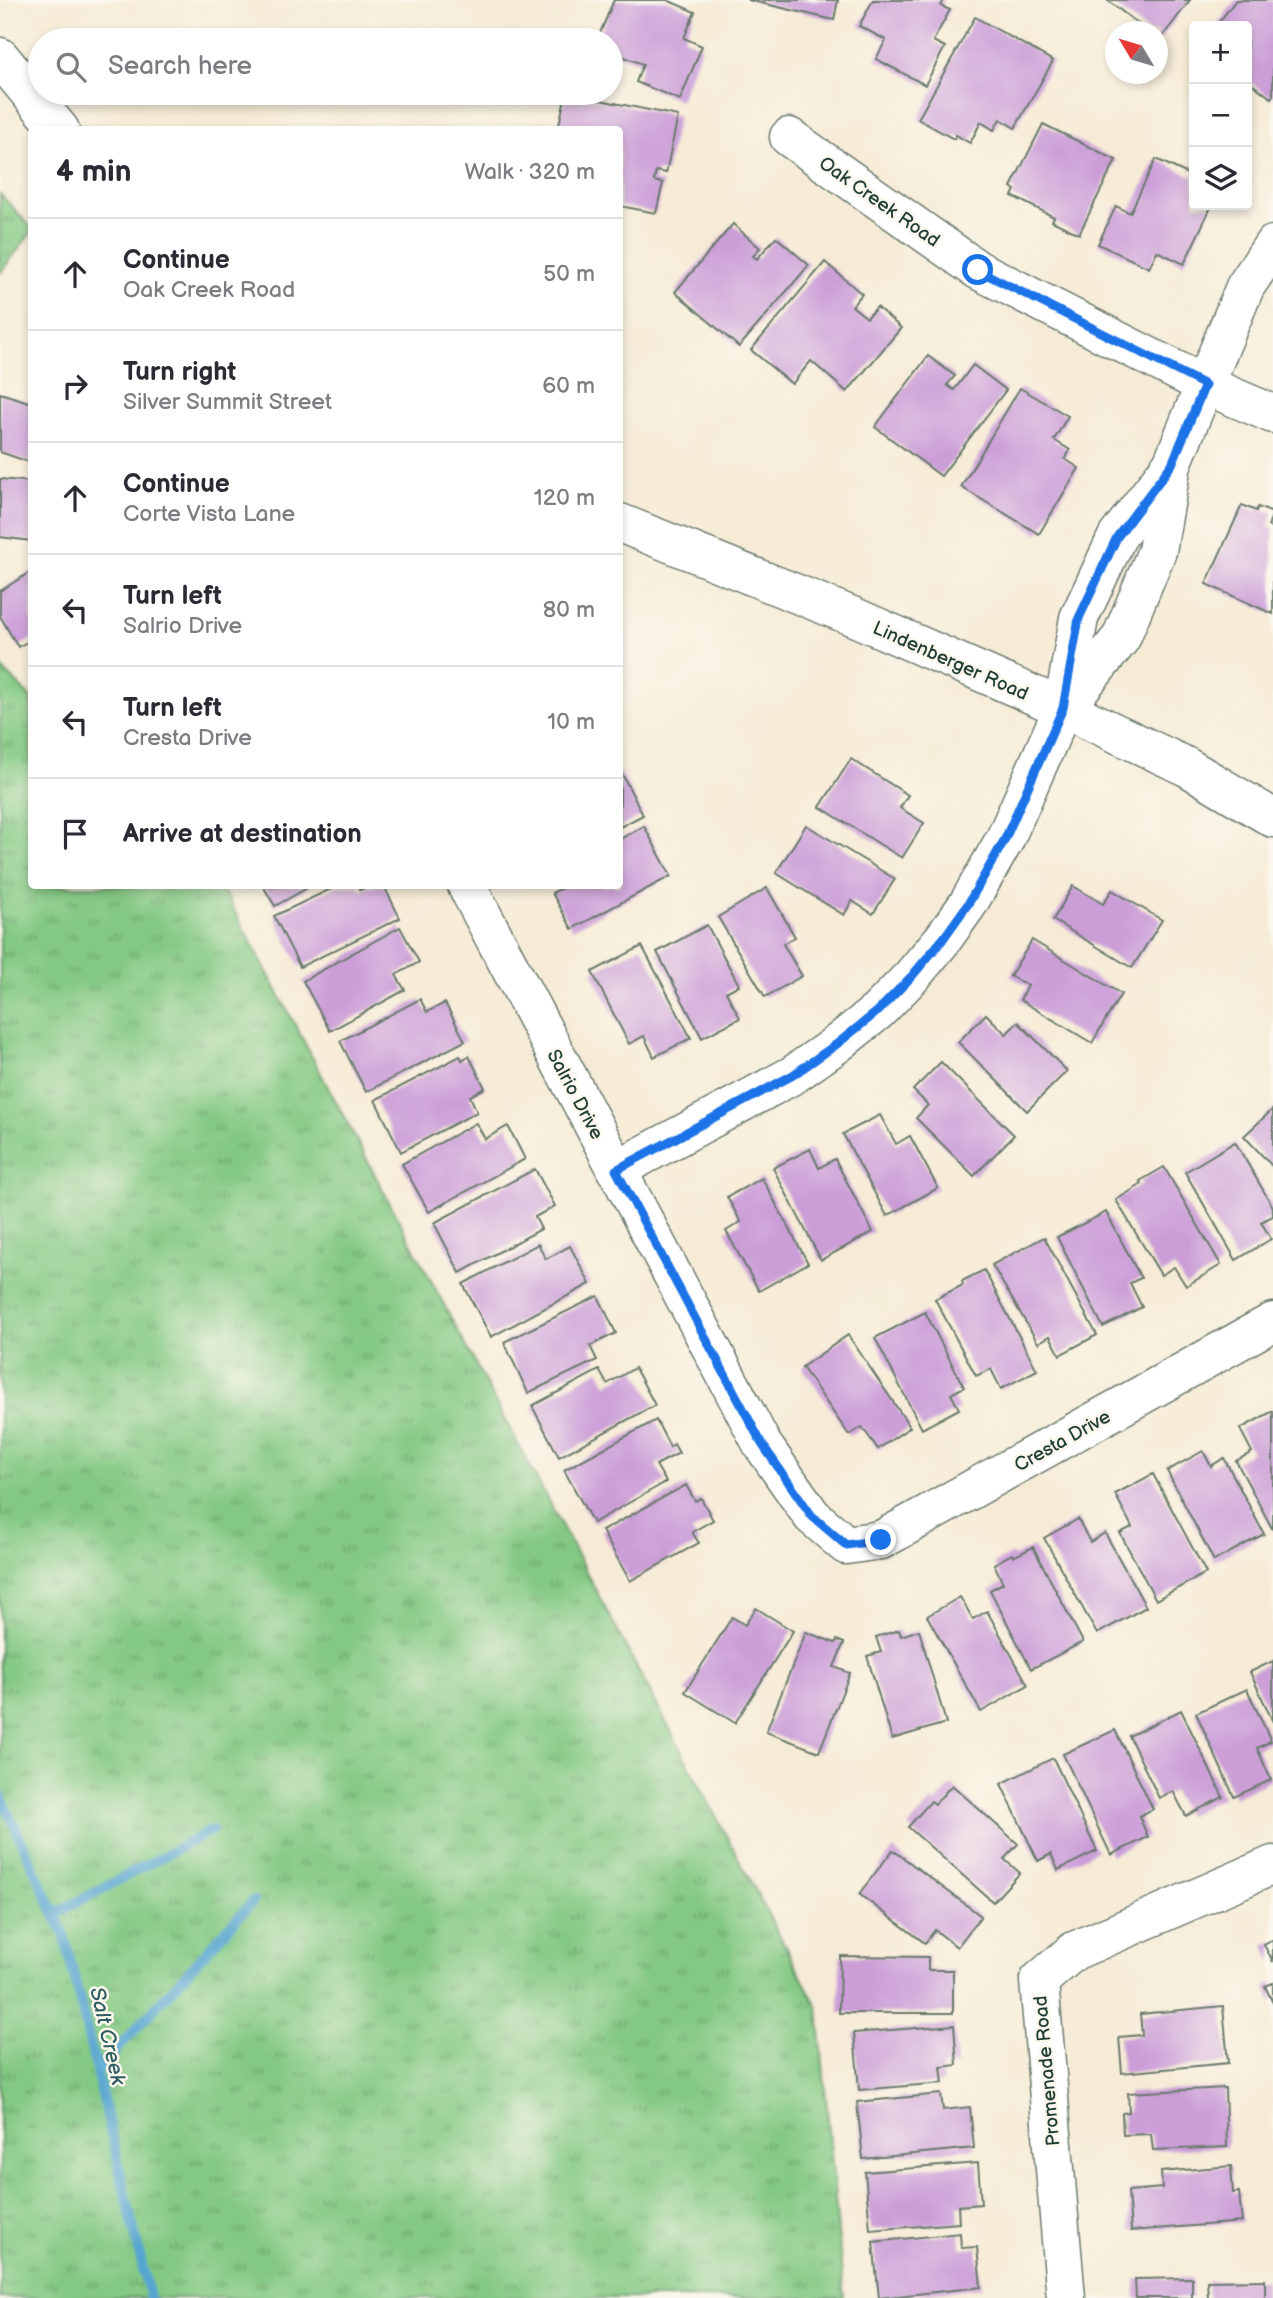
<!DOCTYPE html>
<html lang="en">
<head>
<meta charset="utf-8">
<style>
  :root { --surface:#fff; --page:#f2f2f3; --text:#2b2b33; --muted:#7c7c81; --line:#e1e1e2 }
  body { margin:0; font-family:"Balsamiq Sans",sans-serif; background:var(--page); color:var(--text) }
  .controls { position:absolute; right:21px; top:21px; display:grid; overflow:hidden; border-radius:7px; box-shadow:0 4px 10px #0003 }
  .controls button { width:63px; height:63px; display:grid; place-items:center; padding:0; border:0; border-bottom:2px solid var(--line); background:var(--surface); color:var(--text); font:35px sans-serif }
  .compass { position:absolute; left:1105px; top:21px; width:63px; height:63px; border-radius:50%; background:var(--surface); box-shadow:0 4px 10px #0003; rotate:308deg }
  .stop { position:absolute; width:21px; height:21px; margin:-16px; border:5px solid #1a73e8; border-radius:50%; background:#fff }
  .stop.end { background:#1a73e8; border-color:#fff; box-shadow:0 2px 7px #0008 }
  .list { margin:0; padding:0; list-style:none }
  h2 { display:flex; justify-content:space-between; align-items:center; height:91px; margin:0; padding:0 28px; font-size:30px }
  h2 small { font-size:23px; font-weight:400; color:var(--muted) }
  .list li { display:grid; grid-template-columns:46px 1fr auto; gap:21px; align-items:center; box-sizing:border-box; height:112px; padding:0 28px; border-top:2px solid var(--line) }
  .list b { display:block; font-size:26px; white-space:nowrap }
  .list p { margin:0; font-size:23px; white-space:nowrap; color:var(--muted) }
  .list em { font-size:23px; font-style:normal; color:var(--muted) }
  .icon { flex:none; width:38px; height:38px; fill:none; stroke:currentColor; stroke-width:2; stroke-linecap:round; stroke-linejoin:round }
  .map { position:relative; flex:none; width:1273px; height:2298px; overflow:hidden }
  .search { position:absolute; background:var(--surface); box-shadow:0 4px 10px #0003; left:28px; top:28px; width:595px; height:77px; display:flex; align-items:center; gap:18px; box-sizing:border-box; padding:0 24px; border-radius:38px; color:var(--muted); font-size:26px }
  .panel { position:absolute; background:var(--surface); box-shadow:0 4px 10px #0003; left:28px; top:126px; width:595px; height:763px; border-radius:7px }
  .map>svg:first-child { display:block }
</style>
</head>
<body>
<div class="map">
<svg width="1273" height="2298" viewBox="0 0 1273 2298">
  <defs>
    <pattern id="grass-tufts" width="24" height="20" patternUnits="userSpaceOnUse" patternTransform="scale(1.75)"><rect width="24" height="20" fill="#83c983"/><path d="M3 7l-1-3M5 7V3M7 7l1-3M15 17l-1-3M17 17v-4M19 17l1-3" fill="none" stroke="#6ba46c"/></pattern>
  </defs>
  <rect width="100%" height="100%" fill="#fbf7ec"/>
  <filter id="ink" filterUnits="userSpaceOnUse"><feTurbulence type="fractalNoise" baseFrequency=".0143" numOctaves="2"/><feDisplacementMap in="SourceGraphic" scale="14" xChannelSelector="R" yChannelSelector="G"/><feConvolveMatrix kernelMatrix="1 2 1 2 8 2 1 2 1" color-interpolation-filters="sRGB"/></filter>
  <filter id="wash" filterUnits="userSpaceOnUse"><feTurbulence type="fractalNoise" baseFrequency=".00686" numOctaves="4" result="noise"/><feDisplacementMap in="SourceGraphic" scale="28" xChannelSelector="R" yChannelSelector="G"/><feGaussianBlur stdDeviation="1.57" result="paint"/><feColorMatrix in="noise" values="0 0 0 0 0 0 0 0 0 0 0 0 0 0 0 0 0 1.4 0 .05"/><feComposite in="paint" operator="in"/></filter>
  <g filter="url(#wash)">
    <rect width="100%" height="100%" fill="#f6ebd6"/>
    <g fill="url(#grass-tufts)" stroke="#51835c" stroke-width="2">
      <path d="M0 194 32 228 31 233 0 273Z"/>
      <path d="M0 666 31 698 32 886H217L226 895 818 2008 844 2298H0Z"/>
    </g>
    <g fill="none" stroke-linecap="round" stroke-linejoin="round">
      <g stroke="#56a5d0" stroke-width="10">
        <path d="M0 1794 64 1934 150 2298"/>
        <path d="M55 1914 212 1830"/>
        <path d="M97 2071 253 1901"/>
      </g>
    </g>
    <g id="blocks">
      <g fill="#cb9ed8">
        <path d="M614 0H667L695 12 684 38 702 46 680 100 636 82 643 64 611 52V40H597Z"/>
        <path d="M748 0H838L834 20Z"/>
        <path d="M873 0H944L941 6 950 10 933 41 945 47 925 85 876 59 886 40 859 26Z"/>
        <path d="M1107 0H1190L1160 40 1158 38V32H1149Z"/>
        <path d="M1236 0H1273V95L1271 98 1247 80V26H1216Z"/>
        <path d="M975 17 1053 61 1015 128 1000 119 994 130 981 122 970 143 956 135 954 139 918 119Z"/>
        <path d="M566 93 678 116 666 173 656 171 654 181 663 183 656 213 620 206V130H558Z"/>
        <path d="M1043 124 1116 160 1079 234 1052 221 1054 217 1012 196 1015 190 1011 187Z"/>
        <path d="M1156 159 1194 177V205H1212L1184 264 1157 251 1149 268 1098 244 1116 206 1130 213Z"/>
        <path d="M733 224 760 248 753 256 757 259 776 237 809 265 739 347 675 292Z"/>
        <path d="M825 262 862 294 852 306 867 318 877 307 901 328 847 392 811 361 792 384 751 350Z"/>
        <path d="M928 356 955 376 947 385 954 390 973 365 1006 390 941 476 875 427Z"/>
        <path d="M1020 388 1068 416 1054 440 1070 450 1065 459 1079 468 1039 534 961 487Z"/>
        <path d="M0 393 32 403V463L0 452Z"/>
        <path d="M0 479 32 482V541L0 537Z"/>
        <path d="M1242 505 1256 511 1258 507 1273 513 1268 526 1273 528V614L1206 584Z"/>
        <path d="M32 571V639L18 647 0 616V591Z"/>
        <path d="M851 759 908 795 900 808 924 823 902 858 820 807Z"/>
        <path d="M620 770 643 815 620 827Z"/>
        <path d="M806 825 895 879 873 914 852 901 844 915 776 873Z"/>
        <path d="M644 826 671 876 572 929 552 893 566 886H620V839Z"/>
        <path d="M263 886H311L275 906Z"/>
        <path d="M337 886H358L360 890 369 886H384L400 918 300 967 274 916Z"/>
        <path d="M1073 886 1103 904 1112 890 1162 920 1132 968 1053 920Z"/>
        <path d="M767 888 795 937 783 944 802 976 765 997 718 917Z"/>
        <path d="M707 925 739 985 726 992 740 1018 702 1038 657 952Z"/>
        <path d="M400 927 419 962 396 975 405 990 330 1031 303 981Z"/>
        <path d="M1032 940 1121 994 1092 1043 1020 1000 1028 986 1010 976Z"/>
        <path d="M642 946 691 1038 654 1057 644 1036 629 1044 592 972Z"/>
        <path d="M420 999 427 1012 445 1003 465 1041 366 1092 340 1041Z"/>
        <path d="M986 1014 1006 1034 1018 1022 1067 1071 1027 1111 958 1042Z"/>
        <path d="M460 1056 462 1060 469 1056 485 1088 470 1096 477 1112 401 1152 375 1100Z"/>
        <path d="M941 1062 1014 1135 974 1176 916 1118 928 1105 913 1090Z"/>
        <path d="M1273 1109V1167L1244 1136Z"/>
        <path d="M880 1115 896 1144 910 1136 938 1188 887 1216 843 1134Z"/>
        <path d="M476 1123 485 1139 508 1126 525 1159 429 1212 402 1164Z"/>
        <path d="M1235 1142 1273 1207V1216L1261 1222 1271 1239 1236 1260 1185 1172Z"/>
        <path d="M810 1149 819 1168 835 1159 873 1232 821 1260 773 1168Z"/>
        <path d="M1164 1167 1221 1265 1186 1286 1174 1267 1161 1275 1116 1200 1142 1184 1140 1181Z"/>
        <path d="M535 1169 555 1206 535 1217 541 1229 460 1273 434 1223Z"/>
        <path d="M762 1178 808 1263 759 1291 726 1231 741 1222 727 1197Z"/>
        <path d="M1106 1212 1141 1278 1130 1283 1142 1307 1103 1327 1057 1237Z"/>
        <path d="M1044 1237 1097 1335 1060 1355 1050 1336 1038 1343 992 1265Z"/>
        <path d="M538 1244 546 1259 570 1246 590 1284 491 1337 463 1284Z"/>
        <path d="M984 1270 1037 1370 1001 1389 991 1369 976 1376 935 1299 963 1285 962 1281Z"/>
        <path d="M598 1296 616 1333 590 1346 597 1360 528 1393 504 1342Z"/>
        <path d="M925 1312 964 1387 951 1394 959 1409 922 1429 875 1338Z"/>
        <path d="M848 1335 910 1427 878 1449 862 1427 849 1435 802 1367Z"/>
        <path d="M635 1368 655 1405 559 1457 532 1406 599 1370 607 1384Z"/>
        <path d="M1273 1411V1530L1236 1461 1252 1452 1240 1429Z"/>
        <path d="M656 1420 670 1447 674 1444 679 1453 656 1465 666 1482 593 1523 564 1470Z"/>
        <path d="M1203 1451 1211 1466 1224 1458 1264 1534 1214 1561 1167 1471Z"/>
        <path d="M1153 1474 1206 1573 1156 1600 1120 1533 1132 1527 1115 1494Z"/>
        <path d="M686 1485 695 1501 701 1498 713 1520 692 1532 699 1543 630 1581 602 1531Z"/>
        <path d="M1078 1519 1090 1542 1105 1533 1146 1607 1097 1634 1044 1538Z"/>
        <path d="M1033 1547 1083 1642 1031 1669 990 1590 1003 1583 994 1564 1012 1554 1013 1557Z"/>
        <path d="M960 1597 973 1619 987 1611 1028 1685 981 1712 927 1616Z"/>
        <path d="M756 1608 793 1631 735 1723 685 1692 732 1617 745 1625Z"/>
        <path d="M899 1630 901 1636 919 1630 946 1723 892 1739 867 1656 881 1652 876 1637Z"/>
        <path d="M806 1632 835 1643 837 1640 844 1643 834 1667 850 1673 819 1752 766 1732Z"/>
        <path d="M1273 1661V1722L1250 1672Z"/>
        <path d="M1247 1689 1271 1741 1257 1748 1271 1780 1234 1797 1196 1713Z"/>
        <path d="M1181 1710 1223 1797 1186 1816 1173 1791 1159 1798 1129 1736Z"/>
        <path d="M1115 1730 1153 1809 1139 1816 1148 1837 1111 1855 1063 1754Z"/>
        <path d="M1053 1758 1097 1851 1058 1870 1051 1854 1038 1861 1001 1784Z"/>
        <path d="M952 1785 1018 1844 1004 1859 1020 1873 993 1902 908 1827 931 1801 935 1804Z"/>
        <path d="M893 1850 981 1916 957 1947 935 1930 925 1943 859 1894Z"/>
        <path d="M1273 1940V1962L1264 1945Z"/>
        <path d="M840 1956 928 1957V1970H953V2013H839Z"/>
        <path d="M1273 1983V2003L1265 1986Z"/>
        <path d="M1223 2006 1228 2063 1122 2073 1119 2037 1142 2035 1140 2014Z"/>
        <path d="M954 2025 957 2065 941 2067 943 2083 859 2090 854 2033Z"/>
        <path d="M1225 2088 1227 2147 1153 2150 1151 2134 1123 2135 1122 2113 1129 2112 1128 2093Z"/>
        <path d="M941 2094 943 2110 970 2107 974 2148 863 2159 857 2102Z"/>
        <path d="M978 2163 981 2204 958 2206 959 2223 870 2230 865 2172Z"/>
        <path d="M1231 2166 1233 2193 1239 2192 1242 2222 1131 2231 1128 2191 1162 2188 1161 2172Z"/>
        <path d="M960 2233 961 2248 977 2247 981 2287 879 2298 873 2242Z"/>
        <path d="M1192 2278V2298H1136L1135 2279Z"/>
        <path d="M1265 2280V2298H1208L1207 2281Z"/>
      </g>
    </g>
  </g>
  <g filter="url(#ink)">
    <use href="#blocks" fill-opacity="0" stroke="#6a7a6d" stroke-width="2"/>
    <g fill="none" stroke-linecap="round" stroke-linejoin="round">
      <g stroke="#6a7a6d" stroke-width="41">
        <g id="minor">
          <path d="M789 137 978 270 1205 385 1273 414"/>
          <path d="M1065 707 1121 638 1157 551 1172 464 1245 287 1273 245"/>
          <path d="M467 886 762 1444 812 1516 846 1545 881 1540 1273 1322"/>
          <path d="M616 1170 793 1075 837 1044 878 1011 912 976 943 939 968 904 1005 839 1063 708 1079 618 1117 537 1172 464"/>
          <path d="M1066 2298 1039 1981 1074 1951 1273 1865"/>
        </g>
      </g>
      <g stroke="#6a7a6d" stroke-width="41">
        <g id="tertiary">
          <path d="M0 57 60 130"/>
          <path d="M620 523 852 616 1063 708 1187 767 1273 818"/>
        </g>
      </g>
      <use href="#minor" stroke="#fff" stroke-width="38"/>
      <use href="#tertiary" stroke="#fff" stroke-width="38"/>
    </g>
  </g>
  <g fill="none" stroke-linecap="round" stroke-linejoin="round" filter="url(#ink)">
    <path stroke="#1a73e8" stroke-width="9" d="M881 1540 846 1545 812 1516 762 1444 616 1170 793 1075 837 1044 878 1011 912 976 943 939 968 904 1005 839 1063 708 1079 618 1117 537 1172 464 1205 385 978 270"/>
  </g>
  <g text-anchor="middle" stroke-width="5" stroke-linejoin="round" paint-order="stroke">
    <g font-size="19" fill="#1f3d34" stroke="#fbf7ec">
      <text transform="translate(880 201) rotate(35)" y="7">Oak Creek Road</text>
      <text transform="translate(951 660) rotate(24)" y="7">Lindenberger Road</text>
      <text transform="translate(576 1094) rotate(62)" y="7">Salrio Drive</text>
      <text transform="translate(1062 1440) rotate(-29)" y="7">Cresta Drive</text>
      <text transform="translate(1046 2071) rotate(-95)" y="7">Promenade Road</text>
    </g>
    <g font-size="21" font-style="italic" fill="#305c63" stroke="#fbf7ec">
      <text transform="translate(108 2036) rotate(77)" y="7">Salt Creek</text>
    </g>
  </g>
</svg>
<div class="controls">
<button>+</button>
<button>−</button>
<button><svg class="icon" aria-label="layers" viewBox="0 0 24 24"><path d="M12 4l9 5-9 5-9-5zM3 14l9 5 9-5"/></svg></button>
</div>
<svg class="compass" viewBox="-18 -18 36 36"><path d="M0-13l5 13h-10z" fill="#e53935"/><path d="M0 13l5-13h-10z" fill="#7c7c81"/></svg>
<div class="stop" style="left:978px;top:270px"></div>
<div class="stop end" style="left:881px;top:1540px"></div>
<div class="search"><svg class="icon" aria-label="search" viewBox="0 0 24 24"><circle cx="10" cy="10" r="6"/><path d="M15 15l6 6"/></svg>Search here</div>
<section class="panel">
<h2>4 min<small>Walk · 320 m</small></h2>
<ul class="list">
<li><svg class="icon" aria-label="ahead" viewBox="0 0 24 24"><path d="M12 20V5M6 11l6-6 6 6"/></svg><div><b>Continue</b><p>Oak Creek Road</p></div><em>50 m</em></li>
<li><svg class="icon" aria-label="right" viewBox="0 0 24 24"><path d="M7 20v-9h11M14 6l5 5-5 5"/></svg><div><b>Turn right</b><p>Silver Summit Street</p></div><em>60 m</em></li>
<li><svg class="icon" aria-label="ahead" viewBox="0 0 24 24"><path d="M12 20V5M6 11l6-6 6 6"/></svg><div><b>Continue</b><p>Corte Vista Lane</p></div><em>120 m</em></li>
<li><svg class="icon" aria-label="left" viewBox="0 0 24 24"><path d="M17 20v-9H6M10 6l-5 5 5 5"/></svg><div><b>Turn left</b><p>Salrio Drive</p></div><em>80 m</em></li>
<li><svg class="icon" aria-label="left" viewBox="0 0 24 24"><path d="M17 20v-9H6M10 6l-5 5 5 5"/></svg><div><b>Turn left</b><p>Cresta Drive</p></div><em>10 m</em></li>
<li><svg class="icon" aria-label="arrive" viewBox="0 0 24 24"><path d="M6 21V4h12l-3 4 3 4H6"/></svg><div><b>Arrive at destination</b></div></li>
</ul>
</section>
</div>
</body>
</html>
